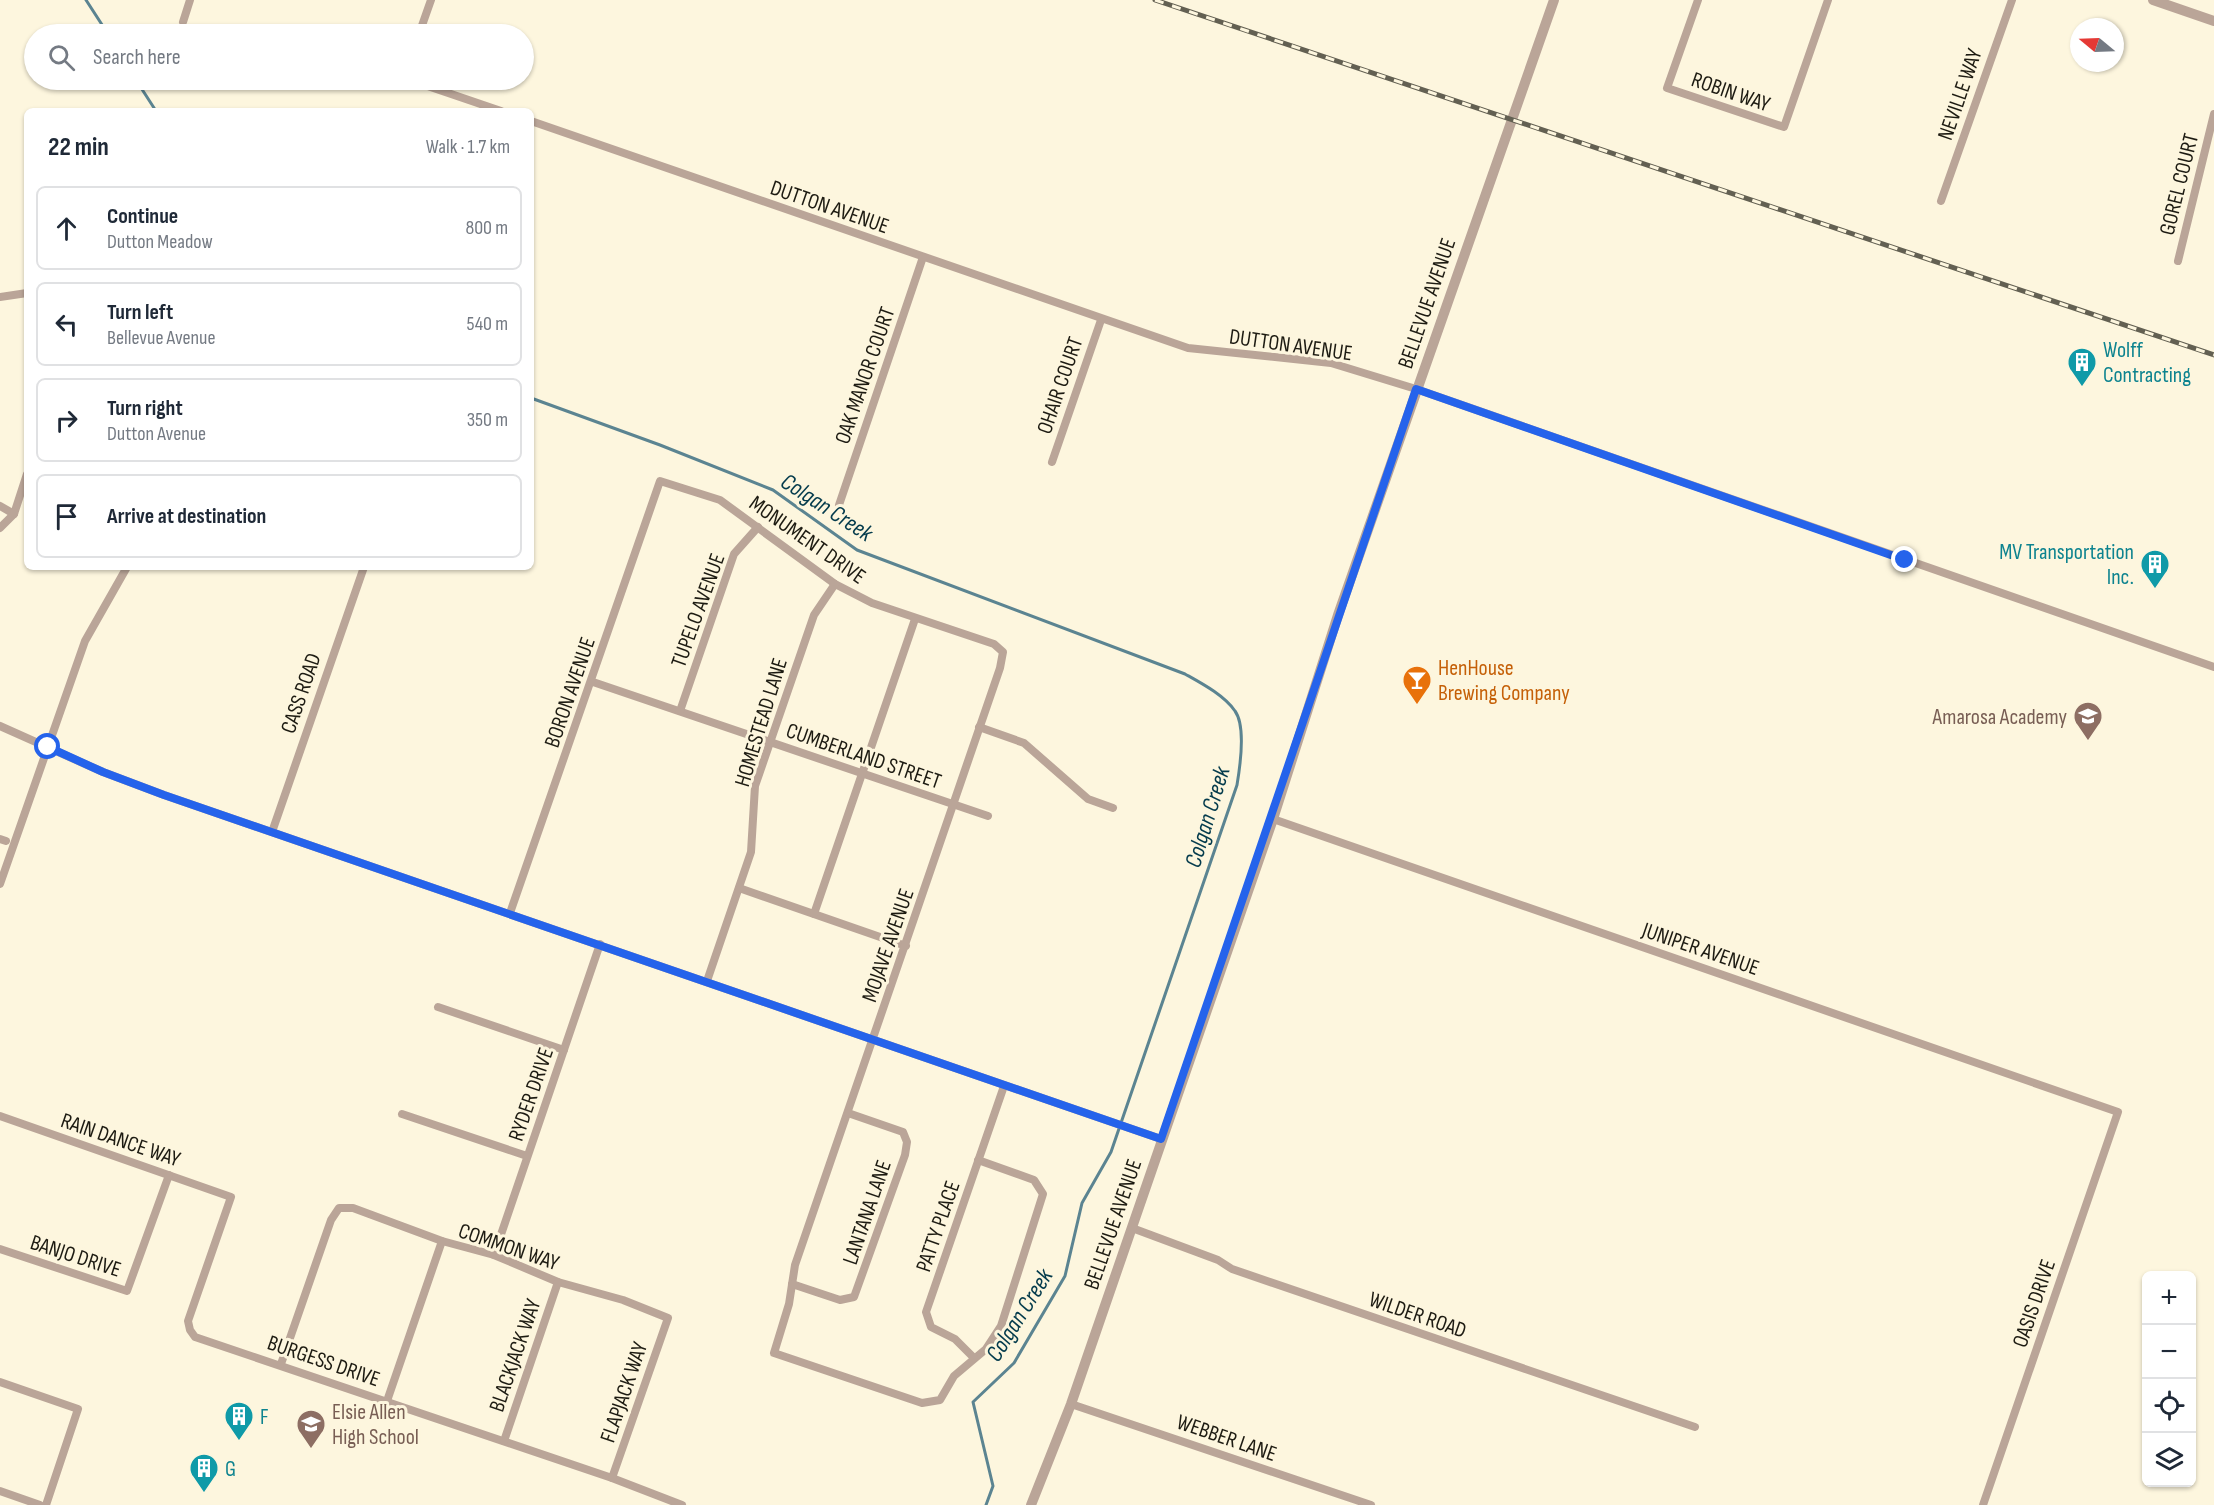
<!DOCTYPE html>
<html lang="en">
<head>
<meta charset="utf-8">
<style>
  :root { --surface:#fff; --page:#f2f2f3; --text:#1f2937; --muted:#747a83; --line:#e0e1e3 }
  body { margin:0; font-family:"Sofia Sans Condensed",sans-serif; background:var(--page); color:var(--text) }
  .controls { position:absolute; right:18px; bottom:18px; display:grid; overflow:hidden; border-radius:9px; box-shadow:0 2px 4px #0004 }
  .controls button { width:54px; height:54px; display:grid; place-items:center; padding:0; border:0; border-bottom:2px solid var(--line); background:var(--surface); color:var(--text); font:30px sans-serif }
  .compass { position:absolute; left:2070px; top:18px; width:54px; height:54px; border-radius:50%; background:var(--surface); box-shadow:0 2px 4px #0004; rotate:289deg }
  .stop { position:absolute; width:18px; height:18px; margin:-14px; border:4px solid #2563eb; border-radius:50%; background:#fff }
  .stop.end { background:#2563eb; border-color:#fff; box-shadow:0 2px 6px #0008 }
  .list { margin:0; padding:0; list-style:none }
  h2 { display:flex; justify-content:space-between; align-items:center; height:78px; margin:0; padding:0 24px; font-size:26px }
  h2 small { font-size:20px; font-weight:400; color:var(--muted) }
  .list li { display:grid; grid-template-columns:39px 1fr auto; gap:18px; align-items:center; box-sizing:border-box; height:84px; margin:0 12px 12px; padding:0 12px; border:2px solid var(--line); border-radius:9px }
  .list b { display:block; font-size:22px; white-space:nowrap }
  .list p { margin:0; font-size:20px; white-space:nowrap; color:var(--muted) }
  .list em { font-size:20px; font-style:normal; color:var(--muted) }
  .icon { flex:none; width:33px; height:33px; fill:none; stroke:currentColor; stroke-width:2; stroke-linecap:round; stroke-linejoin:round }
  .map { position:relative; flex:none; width:2214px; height:1505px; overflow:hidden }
  .search { position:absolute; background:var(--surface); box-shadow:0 2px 4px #0004; left:24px; top:24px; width:510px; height:66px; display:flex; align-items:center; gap:15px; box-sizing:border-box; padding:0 21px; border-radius:33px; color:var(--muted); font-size:22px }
  .panel { position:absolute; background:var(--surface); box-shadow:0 2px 4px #0004; left:24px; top:108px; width:510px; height:462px; border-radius:9px }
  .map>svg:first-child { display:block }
</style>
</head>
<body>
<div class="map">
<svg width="2214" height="1505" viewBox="0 0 2214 1505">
  <rect width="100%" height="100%" fill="#fdf6de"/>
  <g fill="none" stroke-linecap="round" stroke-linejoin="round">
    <g stroke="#5b8491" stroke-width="3">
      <path d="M86 0 108 34"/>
      <path d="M136 80 156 111"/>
      <path d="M531 398 660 445 773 490 857 550 1185 674C1201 683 1224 695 1235 711 1246 726 1240 767 1237 785L1111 1152 1082 1203 1065 1276 1014 1363 973 1402 993 1486 986 1505"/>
    </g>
    <g stroke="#baa598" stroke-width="8">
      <path d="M1698 0 1667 88 1784 127 1828 0"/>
      <path d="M183 22 190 0"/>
      <path d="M419 34 431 0"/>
      <path d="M410 80 501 111"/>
      <path d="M288 81 366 80"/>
      <path d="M531 121 1188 348 1331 363 1416 389 2214 667"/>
      <path d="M1941 201 2012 0"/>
      <path d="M2178 261 2214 114"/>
      <path d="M0 297 27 293"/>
      <path d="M1052 462 1101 320"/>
      <path d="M839 505 923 257"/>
      <path d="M0 506 14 514"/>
      <path d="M0 528 14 514 27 474"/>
      <path d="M593 682 988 816"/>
      <path d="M680 711 734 554 758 527"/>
      <path d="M0 726 103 772 164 795 1161 1139"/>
      <path d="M979 727 1024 743 1088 799 1113 808"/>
      <path d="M1273 819 2118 1112 1983 1505"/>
      <path d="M272 832 364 567"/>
      <path d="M0 839 6 841"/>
      <path d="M0 884 85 641 127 567"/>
      <path d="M739 888 906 946"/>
      <path d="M510 913 660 481 720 500 835 584 872 603 994 644 1003 652 1000 668 795 1265 789 1304 774 1353 922 1403 940 1400 954 1376 986 1349 1001 1326 1043 1194 1034 1180 978 1160"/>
      <path d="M814 914 915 619"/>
      <path d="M707 981 751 852 755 786 814 615 835 584"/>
      <path d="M438 1007 564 1050"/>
      <path d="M402 1114 527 1156"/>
      <path d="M0 1116 231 1197 188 1321 190 1330 195 1337 612 1478 682 1505"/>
      <path d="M1132 1228 1218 1260 1232 1269 1695 1427"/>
      <path d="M0 1249 127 1291 169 1175"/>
      <path d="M494 1255 600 944"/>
      <path d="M792 1284 840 1300 854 1297 905 1155 907 1142 903 1132 848 1113"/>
      <path d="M974 1358 955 1339 931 1327 926 1312 1004 1086"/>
      <path d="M281 1364 331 1220 339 1208H353L442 1241 494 1255 558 1282 623 1300 668 1318 612 1478"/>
      <path d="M0 1382 78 1409 46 1505"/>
      <path d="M387 1401 442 1241"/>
      <path d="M1071 1404 1371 1505"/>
      <path d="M504 1441 558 1282"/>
      <path d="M0 1491 40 1505"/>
    </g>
    <g stroke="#baa598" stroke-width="10">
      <path d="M2153 0 2214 21"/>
      <path d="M1031 1505 1071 1404 1273 819 1338 615 1554 0"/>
    </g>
    <g stroke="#636052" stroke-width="5">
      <path id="rail" d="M1155 0 2214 355"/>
    </g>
    <use href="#rail" stroke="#fdf6de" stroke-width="3" stroke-dasharray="9" stroke-linecap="butt"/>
  </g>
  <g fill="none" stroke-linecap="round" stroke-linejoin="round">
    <path stroke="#2563eb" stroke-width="8" d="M48 747 103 772 164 795 1161 1139C1247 889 1331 639 1416 389L1905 560"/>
  </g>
  <defs>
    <g id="building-pin" transform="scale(1.5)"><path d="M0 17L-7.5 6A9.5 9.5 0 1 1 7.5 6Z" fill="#0f9aa8" stroke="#fdf6de"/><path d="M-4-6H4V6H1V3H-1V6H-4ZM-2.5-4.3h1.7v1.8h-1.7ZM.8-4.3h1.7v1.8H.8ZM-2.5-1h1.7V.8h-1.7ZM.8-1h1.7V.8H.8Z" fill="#fff"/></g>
    <g id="bar-pin" transform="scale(1.5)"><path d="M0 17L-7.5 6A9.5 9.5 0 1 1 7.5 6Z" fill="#e8710a" stroke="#fdf6de"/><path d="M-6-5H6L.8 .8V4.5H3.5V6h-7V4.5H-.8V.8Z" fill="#fff"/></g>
    <g id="school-pin" transform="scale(1.5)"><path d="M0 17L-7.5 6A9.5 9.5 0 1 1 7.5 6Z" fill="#8d6e63" stroke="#fdf6de"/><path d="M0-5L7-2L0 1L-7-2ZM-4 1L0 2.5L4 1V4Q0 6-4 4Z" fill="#fff"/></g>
  </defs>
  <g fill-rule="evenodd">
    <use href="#building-pin" x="2082" y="362"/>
    <use href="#building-pin" x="2155" y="564"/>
    <use href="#bar-pin" x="1417" y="680"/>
    <use href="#school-pin" x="2088" y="716"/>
    <use href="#building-pin" x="239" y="1416"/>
    <use href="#school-pin" x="311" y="1424"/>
    <use href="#building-pin" x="204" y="1468"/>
  </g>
  <g text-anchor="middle" stroke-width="6" stroke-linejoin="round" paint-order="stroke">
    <g font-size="22" fill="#1d1b12" stroke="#fdf6de">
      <text transform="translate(1731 91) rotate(19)" y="8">ROBIN WAY</text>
      <text transform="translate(1959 94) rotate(-71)" y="8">NEVILLE WAY</text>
      <text transform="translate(2178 184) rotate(-76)" y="8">GOREL COURT</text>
      <text transform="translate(830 206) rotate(19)" y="8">DUTTON AVENUE</text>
      <text transform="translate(1426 303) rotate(-71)" y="8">BELLEVUE AVENUE</text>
      <text transform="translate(1291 344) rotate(8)" y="8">DUTTON AVENUE</text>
      <text transform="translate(864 375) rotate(-71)" y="8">OAK MANOR COURT</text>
      <text transform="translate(1059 385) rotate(-71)" y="8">OHAIR COURT</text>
      <text transform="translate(808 539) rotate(35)" y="8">MONUMENT DRIVE</text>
      <text transform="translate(697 610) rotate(-70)" y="8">TUPELO AVENUE</text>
      <text transform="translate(569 692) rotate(-71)" y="8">BORON AVENUE</text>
      <text transform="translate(300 693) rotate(-71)" y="8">CASS ROAD</text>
      <text transform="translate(760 722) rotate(-73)" y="8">HOMESTEAD LANE</text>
      <text transform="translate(864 755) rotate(19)" y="8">CUMBERLAND STREET</text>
      <text transform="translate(887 945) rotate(-71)" y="8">MOJAVE AVENUE</text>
      <text transform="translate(1701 948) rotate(19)" y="8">JUNIPER AVENUE</text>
      <text transform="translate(530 1094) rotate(-71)" y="8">RYDER DRIVE</text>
      <text transform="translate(121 1139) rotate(19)" y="8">RAIN DANCE WAY</text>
      <text transform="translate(866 1212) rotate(-71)" y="8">LANTANA LANE</text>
      <text transform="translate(1112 1224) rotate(-71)" y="8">BELLEVUE AVENUE</text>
      <text transform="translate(937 1226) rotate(-71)" y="8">PATTY PLACE</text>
      <text transform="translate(509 1246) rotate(19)" y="8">COMMON WAY</text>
      <text transform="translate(76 1255) rotate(18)" y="8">BANJO DRIVE</text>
      <text transform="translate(2033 1303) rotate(-71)" y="8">OASIS DRIVE</text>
      <text transform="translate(1418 1314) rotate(19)" y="8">WILDER ROAD</text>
      <text transform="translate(514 1355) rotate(-71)" y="8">BLACKJACK WAY</text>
      <text transform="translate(324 1360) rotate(19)" y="8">BURGESS DRIVE</text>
      <text transform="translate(623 1392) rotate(-71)" y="8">FLAPJACK WAY</text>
      <text transform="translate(1227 1437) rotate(19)" y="8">WEBBER LANE</text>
    </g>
    <g font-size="22" fill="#0d838f" stroke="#fdf6de" text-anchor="start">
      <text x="2103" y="357">Wolff<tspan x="2103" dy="25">Contracting</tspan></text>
      <text x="2134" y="559" text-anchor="end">MV Transportation<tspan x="2134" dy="25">Inc.</tspan></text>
      <text x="260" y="1424">F</text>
      <text x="225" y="1476">G</text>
    </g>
    <g font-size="22" fill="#c56008" stroke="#fdf6de" text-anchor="start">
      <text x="1438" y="675">HenHouse<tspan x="1438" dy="25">Brewing Company</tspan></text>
    </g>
    <g font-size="22" fill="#785e54" stroke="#fdf6de" text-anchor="end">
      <text x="2067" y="724">Amarosa Academy</text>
      <text x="332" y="1419" text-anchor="start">Elsie Allen<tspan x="332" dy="25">High School</tspan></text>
    </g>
    <g font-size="24" font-style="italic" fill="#043b4c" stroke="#fdf6de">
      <text transform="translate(827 507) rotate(33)" y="8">Colgan Creek</text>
      <text transform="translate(1207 817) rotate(-73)" y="8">Colgan Creek</text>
      <text transform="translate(1019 1315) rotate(-58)" y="8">Colgan Creek</text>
    </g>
  </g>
</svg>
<div class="controls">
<button>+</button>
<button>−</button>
<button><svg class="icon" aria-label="locate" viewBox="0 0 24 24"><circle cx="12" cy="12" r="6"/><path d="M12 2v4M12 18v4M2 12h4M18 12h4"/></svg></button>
<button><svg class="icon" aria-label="layers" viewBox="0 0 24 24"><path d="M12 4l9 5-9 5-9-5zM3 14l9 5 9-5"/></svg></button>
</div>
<svg class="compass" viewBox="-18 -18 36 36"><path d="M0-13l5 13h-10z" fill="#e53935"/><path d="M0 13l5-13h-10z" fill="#747a83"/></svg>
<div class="stop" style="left:48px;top:747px"></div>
<div class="stop end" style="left:1905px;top:560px"></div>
<div class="search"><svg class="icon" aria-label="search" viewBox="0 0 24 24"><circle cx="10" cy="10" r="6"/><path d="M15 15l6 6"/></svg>Search here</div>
<section class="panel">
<h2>22 min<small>Walk · 1.7 km</small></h2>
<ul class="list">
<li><svg class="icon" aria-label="ahead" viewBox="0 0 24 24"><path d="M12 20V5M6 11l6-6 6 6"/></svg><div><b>Continue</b><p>Dutton Meadow</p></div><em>800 m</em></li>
<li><svg class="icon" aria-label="left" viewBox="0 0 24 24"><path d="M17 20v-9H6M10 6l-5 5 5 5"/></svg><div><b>Turn left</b><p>Bellevue Avenue</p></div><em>540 m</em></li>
<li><svg class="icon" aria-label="right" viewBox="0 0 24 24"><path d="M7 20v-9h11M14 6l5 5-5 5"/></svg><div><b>Turn right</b><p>Dutton Avenue</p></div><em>350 m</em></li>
<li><svg class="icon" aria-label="arrive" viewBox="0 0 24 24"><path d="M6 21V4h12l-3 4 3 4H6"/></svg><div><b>Arrive at destination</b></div></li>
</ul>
</section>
</div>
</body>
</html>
